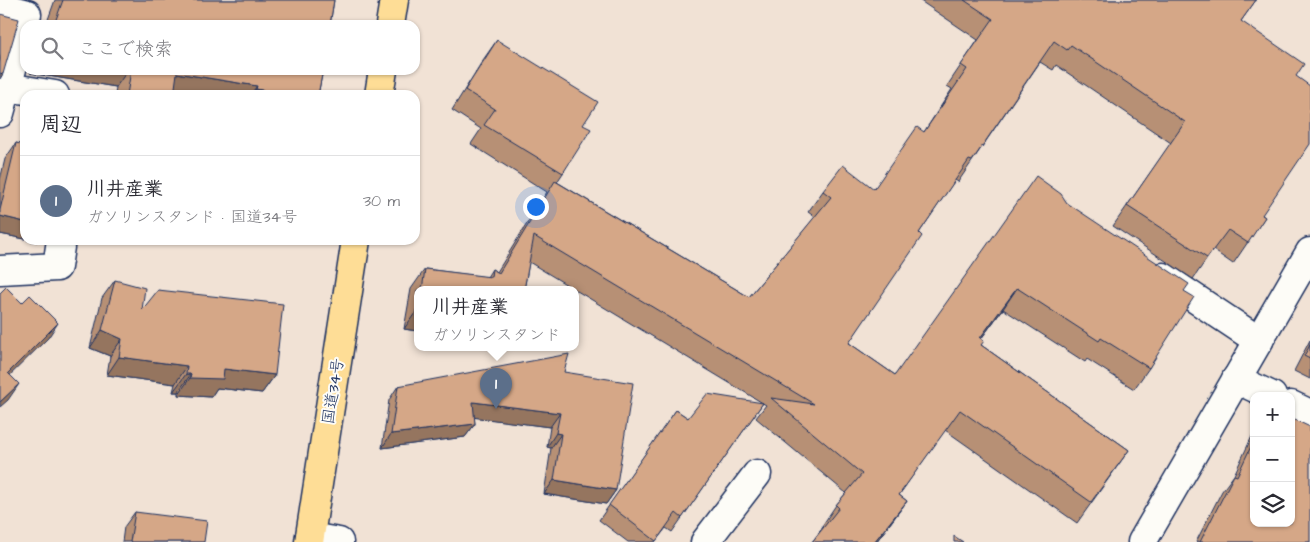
<!DOCTYPE html>
<html lang="ja">
<head>
<meta charset="utf-8">
<style>
  :root { --surface:#fff; --page:#f7f7f7; --text:#2b2b33; --muted:#7c7c81; --line:#e1e1e2; --accent:#7c3aed }
  body { margin:0; font-family:"Architects Daughter","Klee One",sans-serif; background:var(--page); color:var(--text) }
  .controls { position:absolute; right:15px; bottom:15px; display:grid; overflow:hidden; border-radius:10px; box-shadow:0 1px 4px #0004 }
  .controls button { width:45px; height:45px; display:grid; place-items:center; padding:0; border:0; border-bottom:1px solid var(--line); background:var(--surface); color:var(--text); font:25px sans-serif }
  .you { position:absolute; left:535px; top:206px; width:18px; height:18px; margin:-12px; border:4px solid #fff; border-radius:50%; background:#1a73e8; box-shadow:0 0 0 8px #1a73e833 }
  .badge { display:grid; place-items:center; width:32px; height:32px; border-radius:50%; background:var(--accent); color:#fff; font-size:16px; font-weight:700 }
  .pin { position:absolute; translate:-50% -41px; filter:drop-shadow(0 1px 2px #0008) }
  .pin::after { content:''; position:absolute; top:26px; width:18px; height:15px; background:inherit; clip-path:polygon(0 0,100% 0,50% 100%) }
  .popup { position:absolute; left:414px; top:286px; width:165px; height:65px; box-sizing:border-box; display:grid; place-content:center; border-radius:10px; background:var(--surface); filter:drop-shadow(0 1px 4px #0005); font-size:16px; white-space:nowrap; color:var(--muted) }
  .popup b { font-size:19px; color:var(--text) }
  .popup::after { content:''; position:absolute; left:50%; top:100%; margin-left:-10px; border:10px solid transparent; border-top-color:var(--surface) }
  .list { margin:0; padding:0; list-style:none }
  h2 { display:flex; justify-content:space-between; align-items:center; height:65px; margin:0; padding:0 20px; font-size:21px }
  h2 small { font-size:16px; font-weight:400; color:var(--muted) }
  .list li { display:grid; grid-template-columns:32px 1fr auto; gap:15px; align-items:center; box-sizing:border-box; height:90px; padding:0 20px; border-top:1px solid var(--line) }
  .list b { display:block; font-size:19px; white-space:nowrap }
  .list p { margin:0; font-size:16px; white-space:nowrap; color:var(--muted) }
  .list em { font-size:16px; font-style:normal; color:var(--muted) }
  .icon { flex:none; width:28px; height:28px; fill:none; stroke:currentColor; stroke-width:2; stroke-linecap:round; stroke-linejoin:round }
  .map { position:relative; flex:none; width:1310px; height:542px; overflow:hidden }
  .search { position:absolute; background:var(--surface); box-shadow:0 1px 4px #0004; left:20px; top:20px; width:400px; height:55px; display:flex; align-items:center; gap:12px; box-sizing:border-box; padding:0 18px; border-radius:15px; color:var(--muted); font-size:19px }
  .panel { position:absolute; background:var(--surface); box-shadow:0 1px 4px #0004; left:20px; top:90px; width:400px; height:155px; border-radius:15px }
  .map>svg:first-child { display:block }
</style>
</head>
<body>
<div class="map">
<svg width="1310" height="542" viewBox="0 0 1310 542">
  <rect width="100%" height="100%" fill="#f1e2d5"/>
  <filter id="ink" filterUnits="userSpaceOnUse"><feTurbulence type="fractalNoise" baseFrequency=".02" numOctaves="2"/><feDisplacementMap in="SourceGraphic" scale="10" xChannelSelector="R" yChannelSelector="G"/><feConvolveMatrix kernelMatrix="1 2 1 2 8 2 1 2 1" color-interpolation-filters="sRGB"/></filter>
  <g filter="url(#ink)">
    <g fill="none" stroke-linecap="round" stroke-linejoin="round">
      <g stroke="#1b2f5e" stroke-width="31">
        <g id="street">
          <path d="M0 7 27 14 0 113"/>
          <path d="M7 87 55 95"/>
          <path d="M0 270 57 267 61 240"/>
          <path d="M1163 277 1259 341"/>
          <path d="M1236 379 1272 396"/>
          <path d="M1291 405 1310 414"/>
          <path d="M705 542 757 474"/>
        </g>
      </g>
      <g stroke="#1b2f5e" stroke-width="31">
        <g id="secondary">
          <path d="M310 537 339 542"/>
          <path d="M1142 542 1310 252"/>
        </g>
      </g>
      <g stroke="#1b2f5e" stroke-width="31">
        <g id="highway">
          <path d="M390 25 394 0"/>
          <path d="M379 95 383 70"/>
          <path d="M309 542 356 240"/>
        </g>
      </g>
      <use href="#street" stroke="#fdfcf7" stroke-width="28"/>
      <use href="#secondary" stroke="#fdfcf7" stroke-width="28"/>
      <use href="#highway" stroke="#fedd96" stroke-width="28"/>
    </g>
    <g fill="#b79074" stroke="#1b2f5e">
      <path d="M55 0H334L330 25H46Z"/>
      <path d="M919 0H1256L1241 21 1296 76 1262 215 1265 217 1233 264 1213 250 1193 279 1113 226 1171 143 1056 65 1053 70 1040 62 958 182 955 180 919 233 849 343 895 375 1067 203 1184 291 1149 368 1134 389 1087 359 1085 362 1003 309 981 339V345L1129 450 1077 523 945 430 899 495 907 501 892 521 876 542H812L823 527 822 526 836 505 846 493 756 418 766 405 529 262 524 290H417V331L404 329 411 289 425 269 487 277 492 269 497 272 541 201 547 192 471 144 481 129 452 110 483 60 497 40 583 125 563 173 557 182 749 297 815 217 808 212 823 191 874 189 924 132 952 89 947 86 978 40Z"/>
      <path d="M31 70H323L318 95H115L116 87 30 73Z"/>
      <path d="M16 143 25 145V239L0 234V180L5 159Z"/>
      <path d="M115 280 142 310 275 375 262 393 217 388 211 397 178 395V392H173L175 384 107 375 110 356 90 348 102 298Z"/>
      <path d="M1310 340V379L1294 371Z"/>
      <path d="M564 372 616 490 606 504 544 494 551 448 547 447 550 427 474 417 475 424 465 437 382 448 389 400 398 386Z"/>
      <path d="M763 403 672 532 666 528 655 542H628L599 520 676 410 688 418Z"/>
      <path d="M1254 432V523L1310 542H1196L1222 491 1234 475Z"/>
      <path d="M135 512 204 542H122L124 527Z"/>
    </g>
    <g fill="#95755e" stroke="#1b2f5e">
      <path d="M32 70H128L116 87 30 73Z"/>
      <path d="M0 73 3 74 0 79Z"/>
      <path d="M177 73 257 86 250 95H162Z"/>
      <path d="M256 89 289 95H252Z"/>
      <path d="M0 216 25 222V239L0 234Z"/>
      <path d="M27 240H39L37 242Z"/>
      <path d="M1017 288 1003 309 966 359 980 338Z"/>
      <path d="M417 310V331L404 329Z"/>
      <path d="M58 323 48 338 0 385 8 373Z"/>
      <path d="M102 330 122 339 110 356 90 348Z"/>
      <path d="M119 357 187 366 175 384 107 375Z"/>
      <path d="M224 369 275 375 262 393 217 388 211 397 178 395 190 378Z"/>
      <path d="M186 374H191L178 392H173Z"/>
      <path d="M19 384 8 400 0 407V402Z"/>
      <path d="M473 402 560 413 550 427 463 416Z"/>
      <path d="M475 424 465 437 382 448 391 434Z"/>
      <path d="M556 433 561 434 551 448 547 447Z"/>
      <path d="M554 480 616 490 606 504 544 494Z"/>
      <path d="M907 501 892 521 876 542H874Z"/>
    </g>
    <g fill="#d5a787" stroke="#1b2f5e">
      <path d="M63 0H334L330 25H54Z"/>
      <path d="M964 0H1256L1241 21 1304 64 1296 76 1310 86V144L1262 215 1265 217 1248 243 1228 230 1207 258 1127 206 1185 122 1071 45 1067 50 1054 41 972 161 969 160 919 233 922 236 849 343 895 375 1036 176 1061 194 1067 203 1189 284 1184 291 1194 297 1149 368 1101 338 1099 341 1017 288 980 338 984 341 981 345 1129 450 1091 502 960 410 899 495 907 501 874 542H812L839 508 836 505 862 474 771 398 814 404 534 236 524 290H422L425 269 491 277 492 269 499 273 555 181 749 297 831 197 823 191 843 165 874 189 917 127 924 132 967 69 961 65 993 19Z"/>
      <path d="M0 14 19 19 3 74 0 73Z"/>
      <path d="M497 40 598 102 583 125 591 129 563 173 484 125 495 109 465 90Z"/>
      <path d="M131 70H323L318 95H289L256 89 257 86 177 73 174 95H127Z"/>
      <path d="M16 143 25 145V222L0 216V210Z"/>
      <path d="M115 280 145 288 142 310 158 290 283 304 275 375 224 369 223 379 190 378 191 374H186L187 366 119 357 122 339 102 330Z"/>
      <path d="M6 287 22 303 30 295 58 323 8 373 19 384 0 402V293Z"/>
      <path d="M1310 345V359L1304 356Z"/>
      <path d="M569 354 564 372 633 383 616 490 554 480 561 434 556 433 560 413 473 402 475 424 391 434 398 386Z"/>
      <path d="M707 394 763 403 682 518 676 513 656 541 609 505 676 410 688 418Z"/>
      <path d="M1291 418 1310 427V542H1200L1234 475 1237 476 1254 440V523H1291Z"/>
      <path d="M135 512 207 521 204 542H130Z"/>
      <path d="M954 536 963 542H954Z"/>
    </g>
  </g>
  <g text-anchor="middle" stroke-width="4" stroke-linejoin="round" paint-order="stroke">
    <g font-size="16" fill="#1b2f5e" stroke="#fdfcf7">
      <text transform="translate(332 391) rotate(-81)" y="6">国道34号</text>
    </g>
  </g>
</svg>
<div class="controls">
<button>+</button>
<button>−</button>
<button><svg class="icon" aria-label="layers" viewBox="0 0 24 24"><path d="M12 4l9 5-9 5-9-5zM3 14l9 5 9-5"/></svg></button>
</div>
<div class="you"></div>
<div class="pin badge" style="left:496px;top:409px;background:#5c6f8a">1</div>
<div class="popup"><b>川井産業</b>ガソリンスタンド</div>
<div class="search"><svg class="icon" aria-label="search" viewBox="0 0 24 24"><circle cx="10" cy="10" r="6"/><path d="M15 15l6 6"/></svg>ここで検索</div>
<section class="panel">
<h2>周辺<small></small></h2>
<ul class="list">
<li><span class="badge" style="background:#5c6f8a">1</span><div><b>川井産業</b><p>ガソリンスタンド · 国道34号</p></div><em>30 m</em></li>
</ul>
</section>
</div>
</body>
</html>
